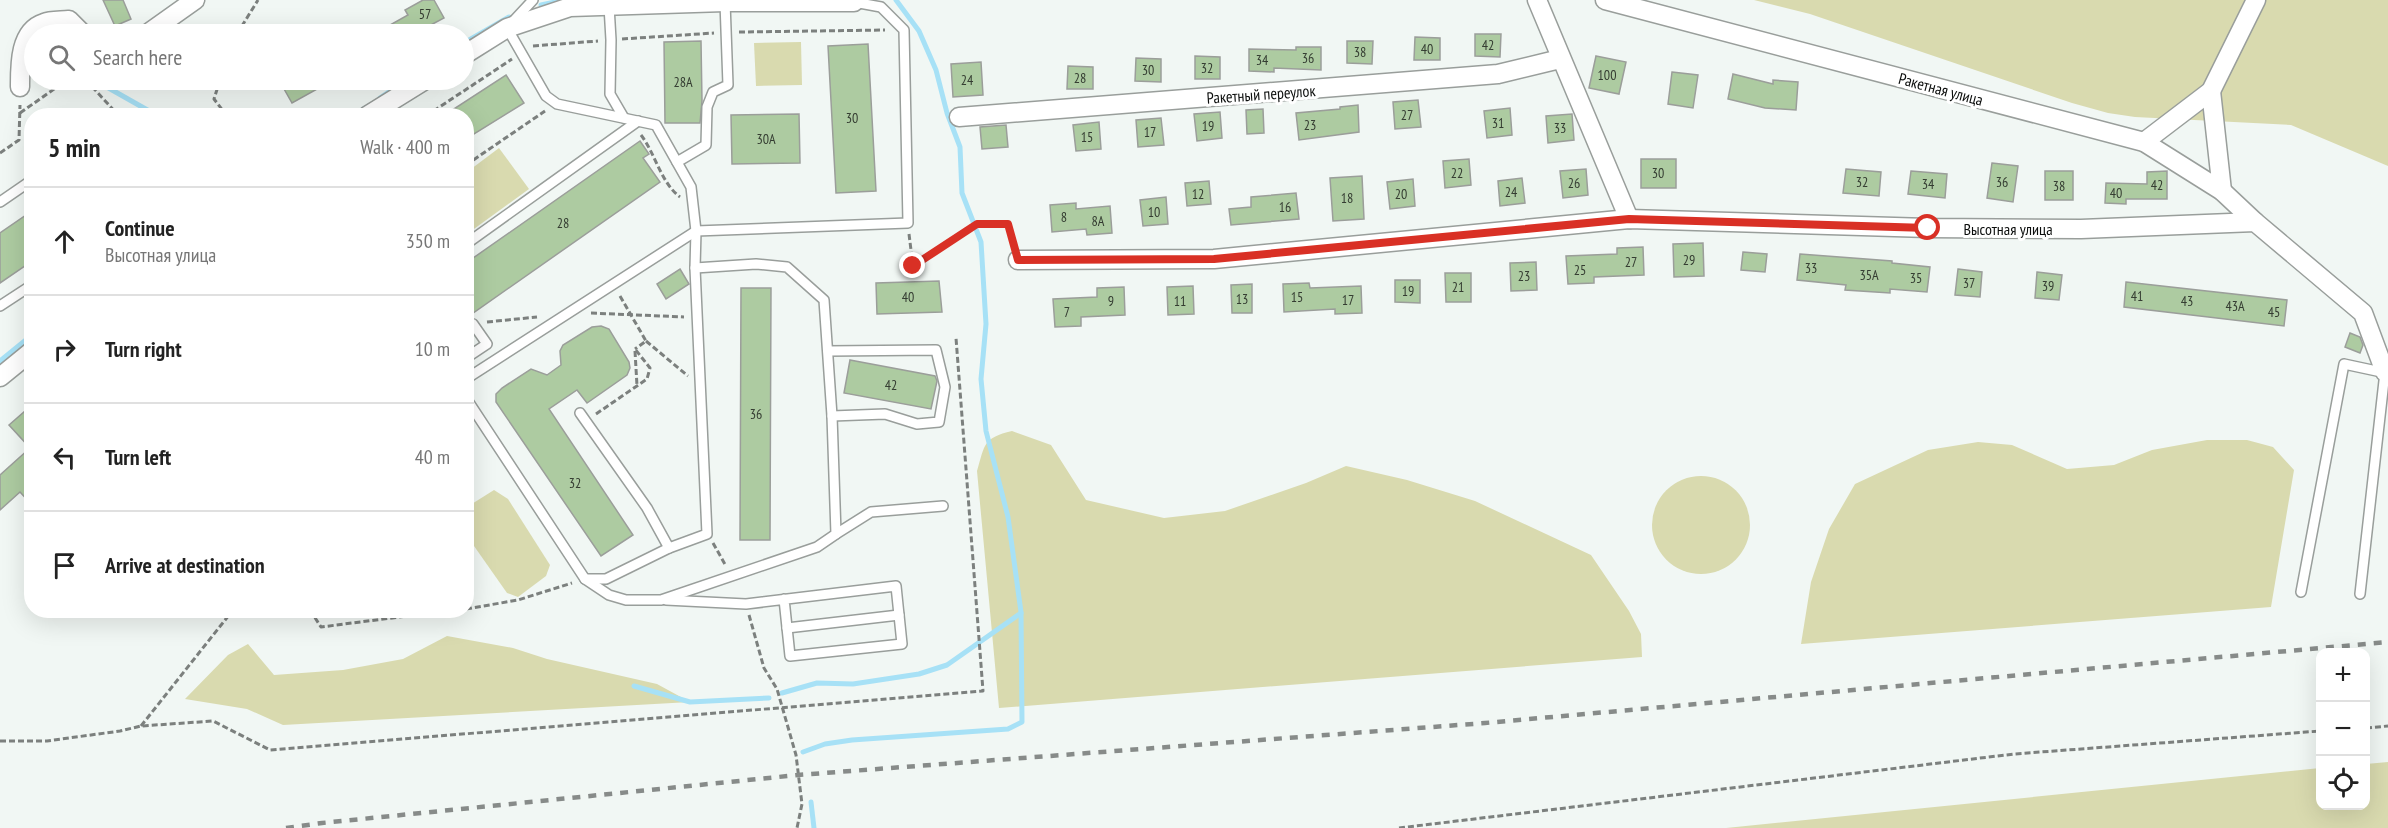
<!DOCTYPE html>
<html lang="en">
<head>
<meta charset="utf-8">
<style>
  :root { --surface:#fff; --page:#f6f6f6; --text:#222; --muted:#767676; --line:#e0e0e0 }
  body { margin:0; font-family:"PT Sans Narrow",sans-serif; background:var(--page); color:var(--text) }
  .controls { position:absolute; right:18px; bottom:18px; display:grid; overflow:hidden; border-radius:12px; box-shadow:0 6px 24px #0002 }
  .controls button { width:54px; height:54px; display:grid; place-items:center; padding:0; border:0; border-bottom:2px solid var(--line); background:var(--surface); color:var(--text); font:30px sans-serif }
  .stop { position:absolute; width:18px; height:18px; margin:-14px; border:4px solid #d93025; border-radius:50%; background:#fff }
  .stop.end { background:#d93025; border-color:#fff; box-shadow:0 2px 6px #0008 }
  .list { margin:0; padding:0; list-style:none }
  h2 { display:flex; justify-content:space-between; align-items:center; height:78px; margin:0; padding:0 24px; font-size:26px }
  h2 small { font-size:20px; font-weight:400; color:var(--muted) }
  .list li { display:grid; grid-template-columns:39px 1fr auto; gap:18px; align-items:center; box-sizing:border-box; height:108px; padding:0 24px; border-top:2px solid var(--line) }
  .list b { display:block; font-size:22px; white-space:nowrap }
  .list p { margin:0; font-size:20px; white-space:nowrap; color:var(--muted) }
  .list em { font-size:20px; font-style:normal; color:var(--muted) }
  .icon { flex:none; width:33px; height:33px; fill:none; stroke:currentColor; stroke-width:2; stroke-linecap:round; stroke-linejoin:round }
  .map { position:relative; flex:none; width:2388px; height:828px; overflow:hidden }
  .search { position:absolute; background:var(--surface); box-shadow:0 6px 24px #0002; left:24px; top:24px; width:450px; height:66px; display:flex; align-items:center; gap:15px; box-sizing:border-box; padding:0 21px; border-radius:33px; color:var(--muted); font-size:22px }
  .panel { position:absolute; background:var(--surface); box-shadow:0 6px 24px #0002; left:24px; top:108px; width:450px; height:510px; border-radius:24px }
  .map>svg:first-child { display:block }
</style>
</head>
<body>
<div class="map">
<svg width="2388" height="828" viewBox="0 0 2388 828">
  <rect width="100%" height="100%" fill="#f1f7f4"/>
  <g fill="#d9daaf">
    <path d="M1754 0H2388V166L2291 125 2135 117 2108 113 2072 103 1810 14Z"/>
    <path d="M801 42 802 85 756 86 754 43Z"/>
    <path d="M499 148 529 189 467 234V172Z"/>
    <path d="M1012 431 1051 445 1086 500 1164 518 1225 511 1306 483 1346 466 1407 480 1475 501 1591 555 1629 611 1641 634 1642 657 999 708 977 471C985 444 983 438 1012 431Z"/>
    <path d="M2207 440H2247L2273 447 2294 470 2271 607 1801 644 1811 582 1829 529 1855 484 1928 450 1978 442 2012 445 2067 469 2114 465 2152 450Z"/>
    <circle cx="1701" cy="525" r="49"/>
    <path d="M494 490 508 499 550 565 546 576 518 597 507 593 467 536V507Z"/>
    <path d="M447 636 513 648 547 659 657 684 690 702 283 725 247 709 185 699 228 655 248 644 274 675 343 670 403 659Z"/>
    <path d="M2388 762V828H1726L2320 768V806H2366V764Z"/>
  </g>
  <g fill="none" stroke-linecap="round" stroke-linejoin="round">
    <g stroke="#a7e1f6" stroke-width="5">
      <path d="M541 5 564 0"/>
      <path d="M464 43 509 17"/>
      <path d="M105 86 158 116"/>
      <path d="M380 98 406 80"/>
      <path d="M354 116 365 108"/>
      <path d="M0 361 32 335"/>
      <path d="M634 686 690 702 769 698"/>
      <path d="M782 693 817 683 853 684 919 674 947 665 1021 613"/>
      <path d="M803 752 825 744 852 740 1008 729 1022 722 1021 612 1008 517 986 431 981 379 986 324 981 242 962 193 960 147 947 113 936 70 919 31 896 0"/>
      <path d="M811 802 814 828"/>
    </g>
  </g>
  <g fill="#adcba1" stroke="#9b9e9a" stroke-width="1.5">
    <path d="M103 0H123L131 19 115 26Z"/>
    <path d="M423 0H434L444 18 414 34H374L408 15 405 10Z"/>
    <path d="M1475 34H1501L1500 57 1475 56Z"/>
    <path d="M1415 37 1440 38V60H1414Z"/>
    <path d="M701 41 702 101 700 123H665L664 42Z"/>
    <path d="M1347 41H1373L1372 64 1347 63Z"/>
    <path d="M868 44 876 191 836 193 828 46Z"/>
    <path d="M1296 47H1321V70L1274 68V72L1249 71V49L1296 50Z"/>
    <path d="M1195 56 1220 57V79H1195Z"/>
    <path d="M1596 56 1626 62 1619 94 1589 88Z"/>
    <path d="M1136 58 1161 59V82L1135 81Z"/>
    <path d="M981 62 983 95 953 97 951 64Z"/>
    <path d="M1068 66 1093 67V89H1067Z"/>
    <path d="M1672 72 1698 75 1693 108 1668 104Z"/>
    <path d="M1733 74 1773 84V80L1798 82 1796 110 1765 108 1728 99Z"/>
    <path d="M506 75 524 103 466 139V116H443Z"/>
    <path d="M279 80H314L319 88 292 103Z"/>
    <path d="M1418 100 1421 127 1395 129 1393 102Z"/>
    <path d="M1358 105 1359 132 1299 140 1296 113 1340 109V107Z"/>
    <path d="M1510 108 1512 135 1487 138 1484 111Z"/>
    <path d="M1263 109 1264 133 1247 134 1246 110Z"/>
    <path d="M1220 112 1222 138 1197 141 1194 114Z"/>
    <path d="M799 114 800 163 732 164 731 115Z"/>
    <path d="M1572 114 1574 140 1548 143 1546 116Z"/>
    <path d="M1161 118 1164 145 1138 147 1136 120Z"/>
    <path d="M1099 122 1101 149 1076 151 1073 125Z"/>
    <path d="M1006 125 1008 147 982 149 980 127Z"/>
    <path d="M640 141 649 154 643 158 660 182 466 318V263Z"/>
    <path d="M1469 159 1471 185 1445 188 1443 161Z"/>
    <rect x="1641" y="159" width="35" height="29"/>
    <path d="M1992 163 2018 166 2013 202 1987 198Z"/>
    <path d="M1586 169 1588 195 1563 198 1560 171Z"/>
    <path d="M1846 169 1881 172 1879 196 1843 193Z"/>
    <path d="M1911 171 1947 174 1945 198 1908 194Z"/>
    <rect x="2045" y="171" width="28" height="29"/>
    <path d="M2167 171V199H2126V204L2105 203 2106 183 2147 184V172Z"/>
    <path d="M1362 176 1364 219 1333 221 1330 178Z"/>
    <path d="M1522 178 1525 203 1500 206 1498 181Z"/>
    <path d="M1413 179 1415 206 1390 209 1387 182Z"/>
    <path d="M1209 181 1211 204 1187 206 1185 183Z"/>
    <path d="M1296 193 1299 219 1231 225 1229 209 1251 207V197Z"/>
    <path d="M1166 197 1168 224 1143 226 1140 200Z"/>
    <path d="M1076 203V209L1110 206 1112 233 1087 235 1086 229 1052 232 1050 205Z"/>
    <path d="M32 211V261L0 283V233Z"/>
    <path d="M1703 243 1704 276 1674 277 1673 244Z"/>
    <path d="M1643 247 1644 275 1594 277V283L1568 284 1566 256 1617 254V248Z"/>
    <path d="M1743 252 1767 254 1765 272 1741 270Z"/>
    <path d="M1800 254 1892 261V263L1930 267 1927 292 1890 289V293L1845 290 1846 285 1797 280Z"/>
    <path d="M1536 262 1537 290 1511 291 1510 263Z"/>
    <path d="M680 269 689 284 666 299 657 284Z"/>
    <path d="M1958 269 1982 272 1980 297 1955 295Z"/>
    <path d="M2037 272 2062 275 2059 300 2035 298Z"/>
    <path d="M1445 273H1471V302H1446Z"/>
    <path d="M1395 280H1420V303L1395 302Z"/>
    <path d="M939 281 942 312 877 314 876 283Z"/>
    <path d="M2126 282 2287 300 2284 326 2124 307Z"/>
    <path d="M1309 283 1310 288 1361 286 1362 313 1335 314V309L1284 312 1283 284Z"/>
    <path d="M1252 284V313H1232L1231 285Z"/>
    <path d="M1193 286 1194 314 1168 315 1167 287Z"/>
    <path d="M1124 287 1125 315 1081 317V326L1055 327 1053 299 1097 297V288Z"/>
    <path d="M741 288H771L770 540H740Z"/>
    <path d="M601 326 609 329 629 362 630 368 627 375 587 403 577 390 549 409 633 535 601 556 496 402V394L502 388 531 369 547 375 561 365 560 351 563 345 592 327Z"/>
    <path d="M2350 333 2360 337 2363 345 2360 353 2345 347Z"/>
    <path d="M850 360 935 376 937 381 931 409 844 393Z"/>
    <path d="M32 405V505L20 492 0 510V475L30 448 9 425Z"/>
  </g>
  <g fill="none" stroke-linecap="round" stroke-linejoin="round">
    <g stroke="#999e9b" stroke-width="12">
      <g id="lane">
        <path d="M533 0 507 28 546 96 557 104 656 125 691 187 696 231 695 268 707 534 669 548 606 579H585"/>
        <path d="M609 6 611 40 610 94 624 118"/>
        <path d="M677 162 706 145 707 107 713 92 728 85 725 2"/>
        <path d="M0 202 32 180"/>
        <path d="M466 244 638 121"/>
        <path d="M0 306 32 285"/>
        <path d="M466 328 473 324 487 344 466 358"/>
        <path d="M828 351 936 350 945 387 939 422 917 424 885 414 832 416"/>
        <path d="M466 379 696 231 908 223 904 30 881 7 854 2"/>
        <path d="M466 398 585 579 609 595 626 600H661L817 547 836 534 832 416 824 300 787 267 756 264 695 268"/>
        <path d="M580 413 647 508 669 548"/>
        <path d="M836 534 871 512 943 506"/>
        <path d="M2301 592 2344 364 2386 373"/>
        <path d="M2360 594 2385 372"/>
        <path d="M666 600 746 604 896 586 902 644 790 656 784 599"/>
        <path d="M787 628 899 615"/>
      </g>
    </g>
    <g stroke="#999e9b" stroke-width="21">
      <g id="street">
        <path d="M1537 0 1629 219"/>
        <path d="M1605 0 2144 142 2222 191 2255 222"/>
        <path d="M147 34 195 0"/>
        <path d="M464 55 507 28 570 7 725 2H854V0"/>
        <path d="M20 87C20 66 19 31 44 23 51 20 61 21 69 20L83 34"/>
        <path d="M2211 91 2222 191"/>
        <path d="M367 116 425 80"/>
        <path d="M959 117 1498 74 1560 59"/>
        <path d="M2144 142 2211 91 2256 0"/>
        <path d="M1018 260 1214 259 1629 219 1928 228 2081 229 2255 222 2363 313 2385 372"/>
        <path d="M0 377 32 351"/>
      </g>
    </g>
    <g stroke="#7c807e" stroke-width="3" stroke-dasharray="6 3" stroke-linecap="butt">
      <path d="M739 32 885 30"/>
      <path d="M237 34 258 0"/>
      <path d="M622 39 714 33"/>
      <path d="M533 46 598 41"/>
      <path d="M86 80 119 116"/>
      <path d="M220 80 214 99 227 116"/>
      <path d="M20 113 67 80"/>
      <path d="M426 116 512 59"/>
      <path d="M641 135C655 153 661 183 680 197"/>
      <path d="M0 153 19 140 20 105"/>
      <path d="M466 165 545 111"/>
      <path d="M909 234 913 266 977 223H1008L1013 244"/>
      <path d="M620 296 646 341 635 349"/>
      <path d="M591 313 684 317"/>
      <path d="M487 322 537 317"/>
      <path d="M646 341 688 376"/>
      <path d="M635 351 637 386"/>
      <path d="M596 414 647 379 650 368 635 349"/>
      <path d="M713 543 726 566"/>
      <path d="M466 609 518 600 572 583"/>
      <path d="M310 610 321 627 454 610"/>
      <path d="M749 615 764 668 777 689 796 755 802 804 797 828"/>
      <path d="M141 726 233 610"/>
      <path d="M2366 728 2388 726"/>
      <path d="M0 741H47L120 731 141 726 213 721 270 750 983 691 956 338"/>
      <path d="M1399 828 2014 754 2320 731"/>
    </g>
    <use href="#lane" stroke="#fff" stroke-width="9"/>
    <use href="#street" stroke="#fff" stroke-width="18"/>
    <path stroke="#878b89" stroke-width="4.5" stroke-dasharray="8 8" stroke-linecap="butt" d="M286 828 322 823 798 775 1485 723 2388 642"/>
  </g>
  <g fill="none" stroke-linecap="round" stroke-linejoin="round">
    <path stroke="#d93025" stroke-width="8" d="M913 266 977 224H1008L1018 260 1214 259 1629 219 1928 228"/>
  </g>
  <g text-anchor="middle" stroke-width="6" stroke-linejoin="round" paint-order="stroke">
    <g font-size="14" fill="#343c31">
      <text x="425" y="19">57</text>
      <text x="1488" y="50">42</text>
      <text x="1427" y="54">40</text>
      <text x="1360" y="57">38</text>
      <text x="1308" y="63">36</text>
      <text x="1262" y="65">34</text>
      <text x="1207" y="73">32</text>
      <text x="1148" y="75">30</text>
      <text x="1607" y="80">100</text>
      <text x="1080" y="83">28</text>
      <text x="967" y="85">24</text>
      <text x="683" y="87">28А</text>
      <text x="1407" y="120">27</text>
      <text x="852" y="123">30</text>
      <text x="1498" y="128">31</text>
      <text x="1310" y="130">23</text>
      <text x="1208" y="131">19</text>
      <text x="1560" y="133">33</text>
      <text x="1150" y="137">17</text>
      <text x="1087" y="142">15</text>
      <text x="766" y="144">30А</text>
      <text x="1457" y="178">22</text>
      <text x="1658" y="178">30</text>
      <text x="1862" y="187">32</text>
      <text x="2002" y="187">36</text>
      <text x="1574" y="188">26</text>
      <text x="1928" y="189">34</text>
      <text x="2157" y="190">42</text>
      <text x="2059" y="191">38</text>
      <text x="1511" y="197">24</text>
      <text x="2116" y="198">40</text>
      <text x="1198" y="199">12</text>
      <text x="1401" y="199">20</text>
      <text x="1347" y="203">18</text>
      <text x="1285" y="212">16</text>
      <text x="1154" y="217">10</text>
      <text x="1064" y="222">8</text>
      <text x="1098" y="226">8А</text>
      <text x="563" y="228">28</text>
      <text x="1689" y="265">29</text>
      <text x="1631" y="267">27</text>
      <text x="1811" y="273">33</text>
      <text x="1580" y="275">25</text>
      <text x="1869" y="280">35А</text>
      <text x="1524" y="281">23</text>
      <text x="1916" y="283">35</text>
      <text x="1969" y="288">37</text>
      <text x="2048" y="291">39</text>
      <text x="1458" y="292">21</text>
      <text x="1408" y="296">19</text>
      <text x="2137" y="301">41</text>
      <text x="908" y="302">40</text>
      <text x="1297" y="302">15</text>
      <text x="1242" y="304">13</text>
      <text x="1348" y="305">17</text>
      <text x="1111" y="306">9</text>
      <text x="1180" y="306">11</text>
      <text x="2187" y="306">43</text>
      <text x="2235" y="311">43А</text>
      <text x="1067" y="317">7</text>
      <text x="2274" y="317">45</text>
      <text x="891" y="390">42</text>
      <text x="756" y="419">36</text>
      <text x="575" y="488">32</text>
    </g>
    <g font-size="16" fill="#0b0d0c" stroke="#fff">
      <text transform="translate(1941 89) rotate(15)" y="6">Ракетная улица</text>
      <text transform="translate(1261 94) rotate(-4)" y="6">Ракетный переулок</text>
      <text x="2008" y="235">Высотная улица</text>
    </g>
  </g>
</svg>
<div class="controls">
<button>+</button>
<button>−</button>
<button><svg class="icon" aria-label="locate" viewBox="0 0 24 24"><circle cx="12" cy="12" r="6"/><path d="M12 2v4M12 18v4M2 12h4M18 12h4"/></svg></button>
</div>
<div class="stop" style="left:1928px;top:228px"></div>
<div class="stop end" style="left:913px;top:266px"></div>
<div class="search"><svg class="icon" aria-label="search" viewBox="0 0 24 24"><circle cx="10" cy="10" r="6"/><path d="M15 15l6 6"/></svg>Search here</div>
<section class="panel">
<h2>5 min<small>Walk · 400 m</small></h2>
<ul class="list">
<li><svg class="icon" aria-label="ahead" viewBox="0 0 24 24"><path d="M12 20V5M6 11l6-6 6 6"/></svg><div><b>Continue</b><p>Высотная улица</p></div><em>350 m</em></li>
<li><svg class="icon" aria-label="right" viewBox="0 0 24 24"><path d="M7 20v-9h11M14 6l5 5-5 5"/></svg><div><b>Turn right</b></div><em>10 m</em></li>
<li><svg class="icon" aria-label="left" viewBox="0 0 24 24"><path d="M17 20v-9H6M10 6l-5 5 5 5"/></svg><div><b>Turn left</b></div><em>40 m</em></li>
<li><svg class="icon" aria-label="arrive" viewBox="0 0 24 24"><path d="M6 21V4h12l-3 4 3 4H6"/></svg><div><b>Arrive at destination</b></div></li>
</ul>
</section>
</div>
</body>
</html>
